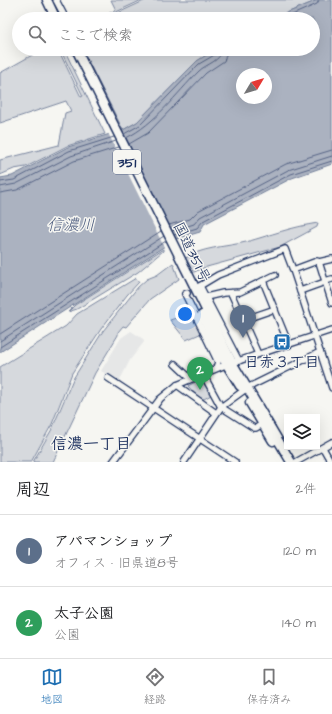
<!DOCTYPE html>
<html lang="ja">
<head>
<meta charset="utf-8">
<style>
  :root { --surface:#fff; --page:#f6f6f6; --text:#202124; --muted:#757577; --line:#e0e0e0; --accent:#1f6fb2 }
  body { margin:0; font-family:"Architects Daughter","Klee One",sans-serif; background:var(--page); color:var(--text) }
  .controls { position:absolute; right:12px; bottom:12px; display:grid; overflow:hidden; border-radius:0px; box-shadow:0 4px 16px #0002 }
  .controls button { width:36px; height:36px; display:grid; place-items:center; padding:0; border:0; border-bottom:1px solid var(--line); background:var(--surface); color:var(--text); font:20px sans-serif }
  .compass { position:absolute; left:236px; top:68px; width:36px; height:36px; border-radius:50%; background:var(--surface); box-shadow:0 4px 16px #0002; rotate:52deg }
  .you { position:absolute; left:185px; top:314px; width:14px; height:14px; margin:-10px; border:3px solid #fff; border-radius:50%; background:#1a73e8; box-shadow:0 0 0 6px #1a73e833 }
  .badge { display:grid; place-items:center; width:26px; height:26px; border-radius:50%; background:var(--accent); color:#fff; font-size:13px; font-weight:700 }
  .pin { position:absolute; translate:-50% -33px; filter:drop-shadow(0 1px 2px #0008) }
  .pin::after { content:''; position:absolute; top:21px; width:14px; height:12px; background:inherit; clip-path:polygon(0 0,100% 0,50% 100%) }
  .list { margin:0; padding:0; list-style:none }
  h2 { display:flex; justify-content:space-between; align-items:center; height:52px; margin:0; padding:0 16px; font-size:17px }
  h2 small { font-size:13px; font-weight:400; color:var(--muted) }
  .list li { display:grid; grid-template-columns:26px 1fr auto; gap:12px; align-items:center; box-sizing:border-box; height:72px; padding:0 16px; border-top:1px solid var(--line) }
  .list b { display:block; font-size:15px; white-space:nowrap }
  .list p { margin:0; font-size:13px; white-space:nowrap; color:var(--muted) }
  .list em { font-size:13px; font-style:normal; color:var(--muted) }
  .icon { flex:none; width:22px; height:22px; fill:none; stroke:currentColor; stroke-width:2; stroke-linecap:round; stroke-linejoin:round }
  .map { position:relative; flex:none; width:332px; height:462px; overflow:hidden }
  .search { position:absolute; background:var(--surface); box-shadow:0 4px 16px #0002; left:12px; right:12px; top:12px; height:44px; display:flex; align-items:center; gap:10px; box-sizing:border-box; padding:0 14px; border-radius:22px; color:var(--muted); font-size:15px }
  .sheet { height:196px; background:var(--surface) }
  nav { display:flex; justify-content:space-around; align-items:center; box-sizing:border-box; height:56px; border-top:1px solid var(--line); background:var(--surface); font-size:11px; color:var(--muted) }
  nav a { display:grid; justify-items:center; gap:2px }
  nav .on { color:var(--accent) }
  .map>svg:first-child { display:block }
</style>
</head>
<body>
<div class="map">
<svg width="332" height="462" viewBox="0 0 332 462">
  <rect width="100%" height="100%" fill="#f6f6f2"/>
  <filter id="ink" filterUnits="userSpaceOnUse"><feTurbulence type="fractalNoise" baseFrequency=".025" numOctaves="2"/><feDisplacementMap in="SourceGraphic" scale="8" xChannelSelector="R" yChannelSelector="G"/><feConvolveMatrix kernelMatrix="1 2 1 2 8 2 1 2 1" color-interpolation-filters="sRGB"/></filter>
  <g filter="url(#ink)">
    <path fill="#e6e7e7" d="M131 331 143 339 144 342 130 360 119 382 101 371 121 338Z"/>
    <g fill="#d6d9dd" stroke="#78849e">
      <path d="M111 0H142L101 19H97L116 10Z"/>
      <path d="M146 0H318L272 19H105Z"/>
      <path d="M43 49H58L81 97 83 96 60 49H64L105 134 67 146 26 167 14 169 0 175V160L59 145 65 113 71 111 66 101 0 123V73Z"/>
      <path d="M82 49H216L197 61 137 122 123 130Z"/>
      <path d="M318 223 317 227 280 247 203 268 192 273 184 259C201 247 226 247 246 242 271 235 291 227 318 223Z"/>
      <path d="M163 249V251L138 272 77 309 68 312 75 305Z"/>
      <path d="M173 263 179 279 150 299 126 327 123 326 118 332V335L95 373 53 462H33L52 429 73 379 103 331 138 287 147 279 157 275Z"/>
      <path d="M136 278 139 282 127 295 101 329 72 373 52 424 31 462H0V367L66 326 77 314Z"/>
      <path d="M188 305 202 333 186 340 170 320 188 314 186 306Z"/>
      <path d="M201 379 211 395 204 399 198 397 188 386Z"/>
    </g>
    <path fill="#abb2c0" stroke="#717e99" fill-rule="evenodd" d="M318 0H332V164L292 178 204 224 200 232 176 239 0 352V178L12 176 68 147 123 130 137 122 197 61 216 49H313V19H272ZM242 74H266V98H242Z"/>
    <path fill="#f6f6f2" d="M120 129 176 241 165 249 108 133Z"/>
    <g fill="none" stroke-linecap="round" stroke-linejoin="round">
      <g stroke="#556385" stroke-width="1">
        <path d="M283 19 317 4 319 0"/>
        <path d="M124 134 140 125 199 64 216 54 217 49"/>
        <path d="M126 138C155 124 176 94 199 71 206 64 222 61 222 49"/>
        <path d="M129 144 148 133 206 73 224 61 228 49"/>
        <path d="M0 182 14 180 69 151 114 137"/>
        <path d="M0 187 16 184 71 156 116 141"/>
        <path d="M0 193 17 190 74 161 119 147"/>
        <path d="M169 225 190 219 198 211 286 164 332 150"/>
        <path d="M172 231 194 224 200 217 288 170 332 156"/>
        <path d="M174 235 197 228 203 221 291 174 332 161"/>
        <path d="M0 334 161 231"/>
        <path d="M0 341 164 236"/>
        <path d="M0 347 166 241"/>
      </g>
      <g stroke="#1b2f5e" stroke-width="8">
        <g id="minor">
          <path d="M56 0 66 19"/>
          <path d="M319 262 332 259"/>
          <path d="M293 270 317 261 319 262 332 303"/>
          <path d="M263 281 289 345"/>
          <path d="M325 281 332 279"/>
          <path d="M200 286 239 361"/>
          <path d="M198 287 218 275 285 249 293 270 332 388"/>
          <path d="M300 291 325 282"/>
          <path d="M187 293 185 294 218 362 216 368"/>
          <path d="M231 293 258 354"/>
          <path d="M206 297 223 293 240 292 275 275"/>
          <path d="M243 320 275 309"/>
          <path d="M175 364 190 378"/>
          <path d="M203 374 221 407 254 428H256L262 424"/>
          <path d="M108 378 235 462"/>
          <path d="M177 385 216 413"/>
          <path d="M247 388 320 352"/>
          <path d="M323 448 331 462"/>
          <path d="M113 462 160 399 177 385 223 366 332 330"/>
          <path d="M184 462 221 407 243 391"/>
          <path d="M296 462 332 442"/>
        </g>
      </g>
      <g stroke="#1b2f5e" stroke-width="11">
        <g id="highway">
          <path d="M47 0 56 19"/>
          <path d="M76 49 233 364 291 462"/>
          <path d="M202 315 222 357 240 386"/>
          <path d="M250 403 273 441"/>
        </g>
      </g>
      <use href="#minor" stroke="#f6f6f2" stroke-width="5.5"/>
      <use href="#highway" stroke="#f6f6f2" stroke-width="8"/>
    </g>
  </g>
  <defs>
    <g id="bus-square" transform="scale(0.9)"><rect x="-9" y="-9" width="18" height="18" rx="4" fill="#1f6fb2" stroke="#f6f6f2"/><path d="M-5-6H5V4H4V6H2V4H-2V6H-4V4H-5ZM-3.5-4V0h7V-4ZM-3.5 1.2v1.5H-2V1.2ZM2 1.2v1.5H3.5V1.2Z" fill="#fff"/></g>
  </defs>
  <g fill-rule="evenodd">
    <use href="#bus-square" x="282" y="342"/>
  </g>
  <g text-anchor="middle" stroke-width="3" stroke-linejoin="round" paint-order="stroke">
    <rect fill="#f6f6f2" stroke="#5d6b8a" stroke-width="1" x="113" y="150" width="28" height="24" rx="3"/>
    <g font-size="14" font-weight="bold" fill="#1b2f5e">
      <text x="127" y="167">351</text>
    </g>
    <g font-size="15" fill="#1b2f5e" stroke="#f6f6f2">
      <text transform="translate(192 252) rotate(64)" y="5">国道351号</text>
    </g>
    <g font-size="15" font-weight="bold" fill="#1b2f5e" stroke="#f6f6f2">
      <text x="282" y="367">日赤３丁目</text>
    </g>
    <g font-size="16" font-style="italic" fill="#46567b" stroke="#f6f6f2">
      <text x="71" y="230">信濃川</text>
    </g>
    <g font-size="16" font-weight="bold" fill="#1b2f5e" stroke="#f6f6f2">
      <text x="91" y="449">信濃一丁目</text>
    </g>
  </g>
</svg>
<div class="controls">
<button><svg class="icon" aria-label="layers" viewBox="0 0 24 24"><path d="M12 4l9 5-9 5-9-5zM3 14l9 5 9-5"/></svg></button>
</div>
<svg class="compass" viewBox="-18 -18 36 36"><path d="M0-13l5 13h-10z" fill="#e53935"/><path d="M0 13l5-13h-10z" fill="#757577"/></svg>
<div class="you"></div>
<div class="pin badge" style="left:243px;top:338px;background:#5c6f8a">1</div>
<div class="pin badge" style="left:200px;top:390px;background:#2e9e5b">2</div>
<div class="search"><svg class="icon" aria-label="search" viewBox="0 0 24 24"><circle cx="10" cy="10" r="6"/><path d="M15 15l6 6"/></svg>ここで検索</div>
</div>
<section class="sheet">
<h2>周辺<small>2件</small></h2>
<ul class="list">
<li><span class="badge" style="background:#5c6f8a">1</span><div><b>アパマンショップ</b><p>オフィス · 旧県道8号</p></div><em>120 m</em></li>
<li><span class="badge" style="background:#2e9e5b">2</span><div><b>太子公園</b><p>公園</p></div><em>140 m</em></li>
</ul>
</section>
<nav>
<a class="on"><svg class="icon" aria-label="map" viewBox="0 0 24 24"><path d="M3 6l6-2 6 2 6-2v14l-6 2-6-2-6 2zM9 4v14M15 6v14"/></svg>地図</a>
<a><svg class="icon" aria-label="directions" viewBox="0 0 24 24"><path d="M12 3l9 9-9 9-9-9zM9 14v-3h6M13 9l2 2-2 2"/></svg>経路</a>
<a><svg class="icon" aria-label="saved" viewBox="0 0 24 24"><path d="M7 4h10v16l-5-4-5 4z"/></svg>保存済み</a>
</nav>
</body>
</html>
